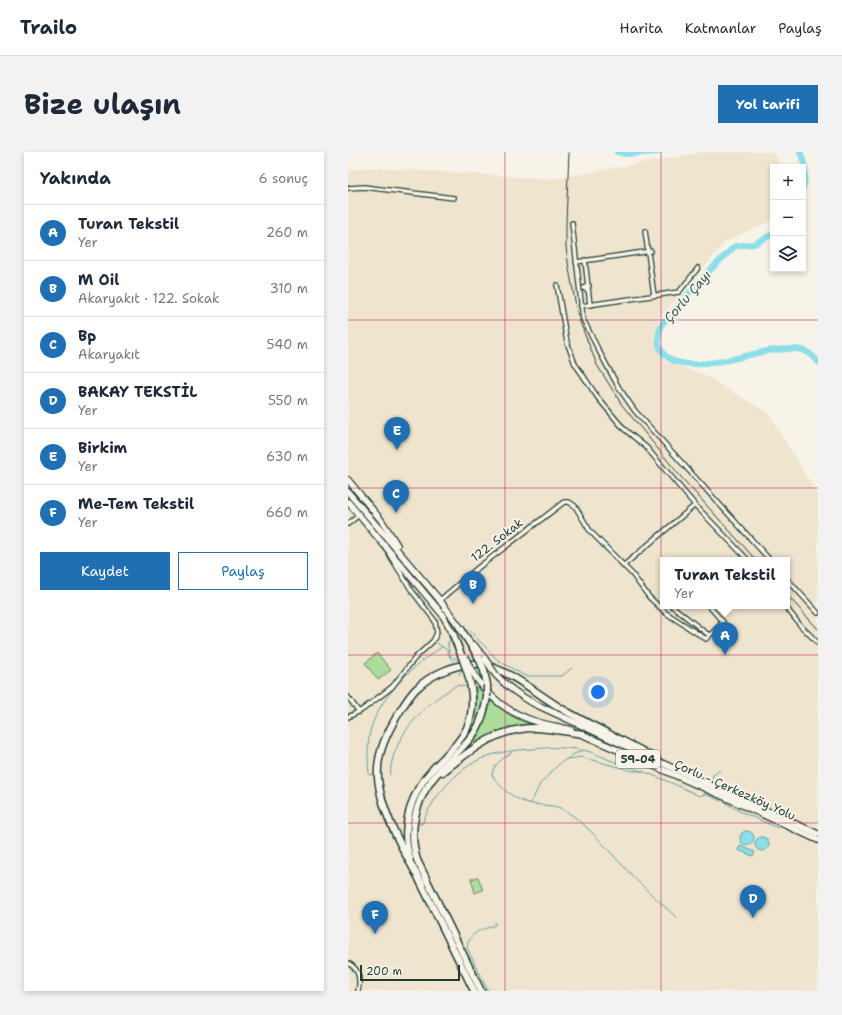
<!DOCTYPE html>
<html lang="tr">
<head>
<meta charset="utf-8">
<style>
  :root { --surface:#fff; --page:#f2f2f3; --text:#1f2937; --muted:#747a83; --line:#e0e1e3; --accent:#1f6fb2 }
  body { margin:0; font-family:"Shantell Sans",sans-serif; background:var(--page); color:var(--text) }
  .controls { position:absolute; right:12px; top:12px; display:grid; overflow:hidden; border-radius:0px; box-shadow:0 2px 6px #0003 }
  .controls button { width:36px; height:36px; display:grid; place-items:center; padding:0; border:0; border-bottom:1px solid var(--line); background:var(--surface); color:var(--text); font:20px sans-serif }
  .scale { position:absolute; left:12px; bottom:10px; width:100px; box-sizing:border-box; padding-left:4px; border:2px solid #1f3d34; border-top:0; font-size:11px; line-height:14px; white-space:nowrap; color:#1f3d34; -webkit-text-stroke:3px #f7f3e8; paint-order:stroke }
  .you { position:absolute; left:250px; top:540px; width:14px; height:14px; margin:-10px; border:3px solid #fff; border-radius:50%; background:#1a73e8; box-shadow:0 0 0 6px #1a73e833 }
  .badge { display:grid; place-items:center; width:26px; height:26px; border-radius:50%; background:var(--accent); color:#fff; font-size:13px; font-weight:700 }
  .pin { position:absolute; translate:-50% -33px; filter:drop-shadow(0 1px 2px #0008) }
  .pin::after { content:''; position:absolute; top:21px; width:14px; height:12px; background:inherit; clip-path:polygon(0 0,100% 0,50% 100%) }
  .popup { position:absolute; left:312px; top:405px; width:130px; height:52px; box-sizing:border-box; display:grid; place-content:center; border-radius:0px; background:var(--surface); filter:drop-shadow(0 1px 3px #0005); font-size:13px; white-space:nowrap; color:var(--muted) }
  .popup b { font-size:15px; color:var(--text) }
  .popup::after { content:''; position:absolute; left:50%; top:100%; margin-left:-8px; border:8px solid transparent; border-top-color:var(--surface) }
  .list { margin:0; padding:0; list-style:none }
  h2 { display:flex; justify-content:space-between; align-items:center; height:52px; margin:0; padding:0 16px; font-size:17px }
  h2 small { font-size:13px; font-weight:400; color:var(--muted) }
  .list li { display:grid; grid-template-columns:26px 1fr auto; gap:12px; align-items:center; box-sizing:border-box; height:56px; padding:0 16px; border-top:1px solid var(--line) }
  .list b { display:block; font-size:15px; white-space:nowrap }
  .list p { margin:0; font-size:13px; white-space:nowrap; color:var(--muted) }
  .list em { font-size:13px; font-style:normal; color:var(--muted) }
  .actions { display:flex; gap:8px; padding:12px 16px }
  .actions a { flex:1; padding:9px 0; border:1px solid var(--accent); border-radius:0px; text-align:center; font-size:14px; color:var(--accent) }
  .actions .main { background:var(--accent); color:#fff }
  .icon { flex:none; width:22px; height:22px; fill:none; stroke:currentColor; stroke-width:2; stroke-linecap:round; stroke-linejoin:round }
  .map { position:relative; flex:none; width:470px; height:839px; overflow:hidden; border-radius:0px }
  header { display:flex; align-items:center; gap:24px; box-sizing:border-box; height:56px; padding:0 20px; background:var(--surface); border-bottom:1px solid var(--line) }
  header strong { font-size:19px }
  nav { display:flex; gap:22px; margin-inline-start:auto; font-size:14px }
  .intro { display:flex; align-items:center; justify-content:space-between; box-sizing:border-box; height:96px; padding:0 24px }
  h1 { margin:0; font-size:28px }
  .button { padding:10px 18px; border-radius:0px; background:var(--accent); color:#fff; font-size:14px; font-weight:700 }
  main { display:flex; gap:24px; padding:0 24px }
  aside { flex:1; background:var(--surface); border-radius:0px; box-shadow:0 2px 6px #0003 }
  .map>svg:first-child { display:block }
</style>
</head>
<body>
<header>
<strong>Trailo</strong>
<nav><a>Harita</a><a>Katmanlar</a><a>Paylaş</a></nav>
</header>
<div class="intro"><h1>Bize ulaşın</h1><a class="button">Yol tarifi</a></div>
<main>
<aside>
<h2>Yakında<small>6 sonuç</small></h2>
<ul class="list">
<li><span class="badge">A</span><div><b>Turan Tekstil</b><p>Yer</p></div><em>260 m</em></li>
<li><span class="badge">B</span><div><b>M Oil</b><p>Akaryakıt · 122. Sokak</p></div><em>310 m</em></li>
<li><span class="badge">C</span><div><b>Bp</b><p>Akaryakıt</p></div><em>540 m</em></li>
<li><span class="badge">D</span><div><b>BAKAY TEKSTİL</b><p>Yer</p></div><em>550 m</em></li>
<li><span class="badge">E</span><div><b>Birkim</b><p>Yer</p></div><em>630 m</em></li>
<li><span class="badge">F</span><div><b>Me-Tem Tekstil</b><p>Yer</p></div><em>660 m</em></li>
</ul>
<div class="actions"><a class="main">Kaydet</a><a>Paylaş</a></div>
</aside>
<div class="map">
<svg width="470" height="839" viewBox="0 0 470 839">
  <rect width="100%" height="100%" fill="#f7f3e8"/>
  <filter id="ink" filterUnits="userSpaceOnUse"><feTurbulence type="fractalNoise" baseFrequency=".025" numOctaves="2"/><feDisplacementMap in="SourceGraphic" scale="8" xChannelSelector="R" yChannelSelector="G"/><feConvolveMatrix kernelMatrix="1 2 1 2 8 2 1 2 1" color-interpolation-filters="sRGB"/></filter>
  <g filter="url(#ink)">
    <path fill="#efe5ce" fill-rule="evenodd" d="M355 0H426L433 15H425V68L378 89 340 135 311 166 306 187 316 209 355 222 421 262 470 343V839H0V19L18 15 205 27ZM315 408H439V454H315Z"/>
    <g fill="#addc9b" stroke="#668c68">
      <path d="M29 501 43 518 30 528 17 511Z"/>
      <path d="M125 515H133L136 530Z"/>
      <path d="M129 535 136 542C132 565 127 576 113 593 114 589 118 584 120 580 127 566 129 551 128 536Z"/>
      <path d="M142 549 163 564 183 573C163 575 146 581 128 591L126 587 135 573Z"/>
      <path d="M130 725 135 738 127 741 123 727Z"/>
    </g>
    <g fill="#8ddee8" stroke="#619ea0">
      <circle cx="399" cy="686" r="7"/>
      <circle cx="414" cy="692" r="7"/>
      <path d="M392 694 407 700 405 704 390 698Z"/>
    </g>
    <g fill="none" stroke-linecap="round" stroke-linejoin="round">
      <g stroke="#619ea0" stroke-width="1">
        <path d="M122 479 150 508 177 524H214L224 516"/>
        <path d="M100 485 102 488 100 492"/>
        <path d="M89 491 99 498 102 505"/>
        <path d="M100 491 101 500"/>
        <path d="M103 502 102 505 106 510"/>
        <path d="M105 505 111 509"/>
        <path d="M111 523 114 516"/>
        <path d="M164 600C156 606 145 612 144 623 153 637 169 650 185 652 197 654 207 652 218 659 240 673 257 695 275 714 291 732 310 748 328 765"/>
        <path d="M220 607 233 605 285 619H295"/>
        <path d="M27 622 21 623C20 609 19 594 22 580 29 547 66 512 94 495"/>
        <path d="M42 623C44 585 75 553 106 535L109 533 120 535"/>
        <path d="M364 627 365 623 372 618"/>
        <path d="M357 642 373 649"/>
        <path d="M183 651 192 632 210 613 226 602 234 599"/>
        <path d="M378 651 391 659 430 676"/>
        <path d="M70 671 74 672C85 643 113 612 143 603 156 599 171 598 185 597 202 595 222 595 239 599 248 601 256 606 264 609 295 619 322 629 351 644L357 642"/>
        <path d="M140 839 119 796C121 780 133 778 147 773V770"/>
      </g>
      <g stroke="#8ddee8" stroke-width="6">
        <path d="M269 0 278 2 311 0"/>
        <path d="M452 0C458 12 458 24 455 36"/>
        <path d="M425 82 406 92 387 94 358 122 314 172C310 180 309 188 312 196 326 226 386 206 410 201 422 198 435 197 447 197 456 197 464 202 470 210"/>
      </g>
      <g stroke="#1f3d34" stroke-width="6">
        <g id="street">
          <path d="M0 36 16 35 106 46"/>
          <path d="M224 71 235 167 251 199 271 236 287 259 422 408"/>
          <path d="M297 79 306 143"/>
          <path d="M237 108 242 153"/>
          <path d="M228 110 303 99"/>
          <path d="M209 133 219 190 227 212 234 222 250 246 276 277 298 295 347 353 275 414"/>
          <path d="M240 139 236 136 239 134H241"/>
          <path d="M233 154 331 140 350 116"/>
          <path d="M347 353 400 408"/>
          <path d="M0 372 11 363"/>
          <path d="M439 427 470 461"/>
          <path d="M92 448 127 418 216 350H221L227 354 242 379 284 422 301 445 318 461 358 487 375 470 361 454"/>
          <path d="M324 454 358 481 362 483"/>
          <path d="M437 454 452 473 470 491"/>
          <path d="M0 545 11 560"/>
          <path d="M0 565 14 558 44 535 67 506 85 489 89 481 87 469 64 439 41 402"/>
          <path d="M0 811C11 817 13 827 10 839"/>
        </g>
      </g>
      <g stroke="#1f3d34" stroke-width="8">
        <g id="primary">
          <path d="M0 328 33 368 49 393"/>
          <path d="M0 340 90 446 114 478"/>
          <path d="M0 350 94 462 106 483"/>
          <path d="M126 493 137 507"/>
          <path d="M122 516C139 545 160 562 193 571 203 574 213 575 223 578"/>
          <path d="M148 523C159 535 171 543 185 551L295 602"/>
          <path d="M231 581 379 646 470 688"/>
          <path d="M305 607 470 682"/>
        </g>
      </g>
      <g stroke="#1f3d34" stroke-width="9">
        <g id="highway">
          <path d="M112 476 131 506"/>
          <path d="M104 480 114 505"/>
          <path d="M136 518 139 533"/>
          <path d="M95 620C123 597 151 575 189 576 204 577 220 580 235 582"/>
          <path d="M62 706C52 677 63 640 84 618 96 604 111 593 119 576 127 557 125 538 119 519"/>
          <path d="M72 729 126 839"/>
          <path d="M74 732C57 702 33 660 30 626 28 601 40 579 52 559 57 551 62 543 68 537 83 522 111 510 131 512 158 515 192 544 216 558 242 573 270 586 296 600L308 608"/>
          <path d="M133 839 69 708C59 675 69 643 92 618 104 605 118 594 127 580 134 569 137 557 139 545"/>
        </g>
      </g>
      <use href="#street" stroke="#f7f3e8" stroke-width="3.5"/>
      <use href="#primary" stroke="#f7f3e8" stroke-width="5.5"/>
      <use href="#highway" stroke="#f7f3e8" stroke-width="6"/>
      <g stroke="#1f3d34" stroke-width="1">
        <path d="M221 0 218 71V95L221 117 230 165 249 213 274 253 333 325 408 408"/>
        <path d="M439 443 470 477"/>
      </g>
      <g stroke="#1f3d34" stroke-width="8" stroke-linecap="butt">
        <g id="primary-bridge">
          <path d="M117 505 122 516"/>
          <path d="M137 507 148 523"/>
        </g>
      </g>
      <g stroke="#1f3d34" stroke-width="9" stroke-linecap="butt">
        <g id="highway-bridge">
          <path d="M114 505 119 519"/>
          <path d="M131 506 136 518"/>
          <path d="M139 533V545"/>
        </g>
      </g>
      <use href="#primary-bridge" stroke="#f7f3e8" stroke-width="5.5"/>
      <use href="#highway-bridge" stroke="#f7f3e8" stroke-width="6"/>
    </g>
  </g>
  <path fill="none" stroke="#c2185b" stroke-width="1" stroke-opacity="0.55" d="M157 0V839M313 0V839M0 168H470M0 336H470M0 503H470M0 671H470"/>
  <g text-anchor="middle" stroke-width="4" stroke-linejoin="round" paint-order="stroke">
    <rect fill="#f7f3e8" stroke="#60746a" stroke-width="1" x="268" y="598" width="44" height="18" rx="3"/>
    <g font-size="11" font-weight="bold" fill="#1f3d34">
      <text x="290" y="611">59-04</text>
    </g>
    <g font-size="12" fill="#1f3d34" stroke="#f7f3e8">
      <text transform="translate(149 388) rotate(-38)" y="4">122. Sokak</text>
      <text transform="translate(387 638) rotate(24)" y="4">Çorlu - Çerkezköy Yolu</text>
    </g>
    <g font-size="13" font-style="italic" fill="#355d58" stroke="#f7f3e8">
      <text transform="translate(339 144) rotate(-49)" y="5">Çorlu Çayı</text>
    </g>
  </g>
</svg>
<div class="controls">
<button>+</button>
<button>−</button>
<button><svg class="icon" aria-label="layers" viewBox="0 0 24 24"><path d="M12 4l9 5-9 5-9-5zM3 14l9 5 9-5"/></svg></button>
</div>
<div class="scale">200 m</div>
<div class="you"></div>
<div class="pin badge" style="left:377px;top:503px">A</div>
<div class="popup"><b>Turan Tekstil</b>Yer</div>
<div class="pin badge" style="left:125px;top:452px">B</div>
<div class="pin badge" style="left:48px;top:361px">C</div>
<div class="pin badge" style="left:405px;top:766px">D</div>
<div class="pin badge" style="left:49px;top:298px">E</div>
<div class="pin badge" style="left:27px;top:782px">F</div>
</div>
</main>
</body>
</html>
